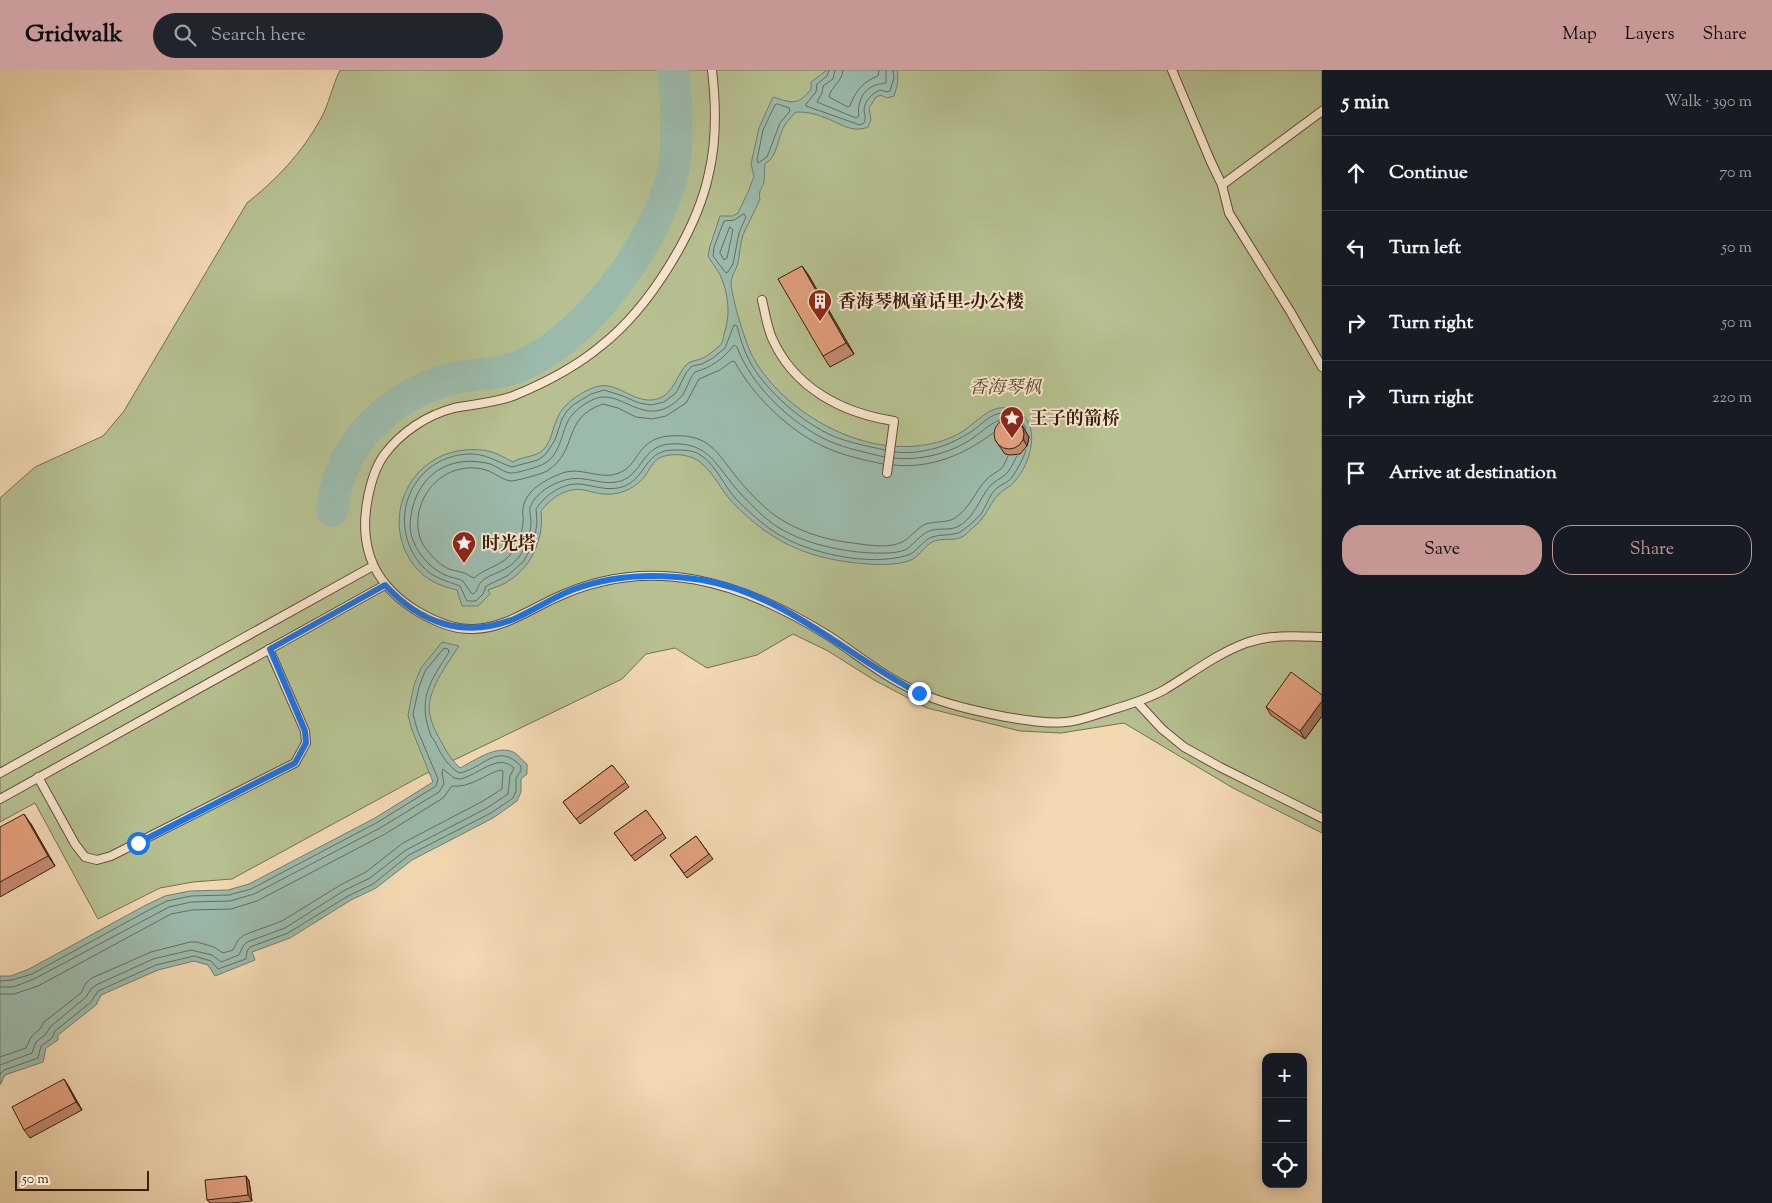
<!DOCTYPE html>
<html lang="en">
<head>
<meta charset="utf-8">
<style>
  :root { --surface:#171b24; --page:#20242c; --text:#f1f3f6; --muted:#9ea1a6; --line:#363941; --accent:#c59692 }
  body { margin:0; font-family:"Sorts Mill Goudy","Noto Serif SC",serif; background:var(--page); color:var(--text) }
  .controls { position:absolute; right:15px; bottom:15px; display:grid; overflow:hidden; border-radius:10px; box-shadow:0 2px 12px #0003 }
  .controls button { width:45px; height:45px; display:grid; place-items:center; padding:0; border:0; border-bottom:1px solid var(--line); background:var(--surface); color:var(--text); font:25px sans-serif }
  .scale { position:absolute; left:15px; bottom:12px; width:134px; box-sizing:border-box; padding-left:5px; border:2px solid #391e0e; border-top:0; font-size:14px; line-height:18px; white-space:nowrap; color:#391e0e; -webkit-text-stroke:4px #f7e6cd; paint-order:stroke }
  .stop { position:absolute; width:15px; height:15px; margin:-11px; border:4px solid #1a73e8; border-radius:50%; background:#fff }
  .stop.end { background:#1a73e8; border-color:#fff; box-shadow:0 1px 5px #0008 }
  .list { margin:0; padding:0; list-style:none }
  h2 { display:flex; justify-content:space-between; align-items:center; height:65px; margin:0; padding:0 20px; font-size:21px }
  h2 small { font-size:16px; font-weight:400; color:var(--muted) }
  .list li { display:grid; grid-template-columns:32px 1fr auto; gap:15px; align-items:center; box-sizing:border-box; height:75px; padding:0 20px; border-top:1px solid var(--line) }
  .list b { display:block; font-size:19px; white-space:nowrap }
  .list em { font-size:16px; font-style:normal; color:var(--muted) }
  .actions { display:flex; gap:10px; padding:15px 20px }
  .actions a { flex:1; padding:11px 0; border:1px solid var(--accent); border-radius:20px; text-align:center; font-size:18px; color:var(--accent) }
  .actions .main { background:var(--accent); color:#111 }
  .icon { flex:none; width:28px; height:28px; fill:none; stroke:currentColor; stroke-width:2; stroke-linecap:round; stroke-linejoin:round }
  .map { position:relative; flex:none; width:1322px; height:1133px; overflow:hidden }
  header { display:flex; align-items:center; gap:30px; box-sizing:border-box; height:70px; padding:0 25px; background:var(--accent); color:#111 }
  header strong { font-size:24px }
  nav { display:flex; gap:28px; margin-inline-start:auto; font-size:18px }
  .search { width:350px; height:45px; background:var(--page); display:flex; align-items:center; gap:12px; box-sizing:border-box; padding:0 18px; border-radius:28px; color:var(--muted); font-size:19px }
  main { display:flex }
  aside { flex:1; background:var(--surface) }
  .map>svg:first-child { display:block }
</style>
</head>
<body>
<header>
<strong>Gridwalk</strong>
<div class="search"><svg class="icon" aria-label="search" viewBox="0 0 24 24"><circle cx="10" cy="10" r="6"/><path d="M15 15l6 6"/></svg>Search here</div>
<nav><a>Map</a><a>Layers</a><a>Share</a></nav>
</header>
<main>
<div class="map">
<svg width="1322" height="1133" viewBox="0 0 1322 1133">
  <rect width="100%" height="100%" fill="#f3d9b2"/>
  <filter id="stains"><feTurbulence type="fractalNoise" baseFrequency=".004" numOctaves="4"/><feColorMatrix values="0 0 0 0 .2 0 0 0 0 .09 0 0 0 0 .02 0 0 0 .5 -.17"/></filter>
  <radialGradient id="worn" r=".72"><stop offset=".6" stop-color="#630" stop-opacity="0"/><stop offset="1" stop-color="#630" stop-opacity=".3"/></radialGradient>
  <path fill="#b6c090" stroke="#786f4f" d="M340 0H1322V763L1233 718 1124 653 1061 663 1020 661 927 638 874 610 828 581 793 564 757 585 707 598 675 578 646 584 622 609 423 705 232 809 193 812 160 818 98 849 35 733 0 752V428L35 397 103 366 124 341 247 133C276 110 302 83 320 50 329 35 332 16 340 0Z"/>
  <g fill="#9bbaab" stroke="#747c6c">
    <path d="M827 0H897C899 10 897 17 894 26L887 28 881 25 876 27 869 38 871 50 868 57C851 64 839 52 823 47 814 43 805 42 796 42 792 46 788 50 785 55 777 67 778 87 765 94 764 100 765 107 764 112 762 119 758 121 760 129 755 141 748 153 743 165 740 174 740 183 738 193 736 200 731 206 731 214 733 232 745 273 754 289 784 341 855 382 915 376 930 375 945 371 958 364 974 356 988 335 1007 338 1044 344 1033 391 1015 411 1011 417 1003 419 998 425 988 436 987 446 975 456 971 459 966 465 962 467 954 471 943 468 934 471 925 475 920 485 913 489 903 495 879 495 868 494 811 490 773 474 733 433 718 417 709 391 687 386 678 384 667 384 659 388 653 392 649 400 645 406 637 416 625 423 612 424 602 425 593 422 584 420 566 417 551 428 541 441 544 467 533 495 510 510 504 515 495 517 488 520L490 524 478 536H462L457 520C444 517 430 512 420 502 379 461 402 391 458 381 469 379 481 379 492 382 499 384 506 389 513 392 522 386 534 388 543 380 552 371 552 359 557 349 562 335 577 325 590 319 615 307 628 331 651 330 672 329 675 308 686 295 691 290 697 291 703 288 709 285 713 281 718 277 723 274 723 269 724 264 730 247 729 229 723 212 720 202 713 195 708 186L710 176 720 146H733L738 143 748 122 754 106 751 94 759 58 773 27C792 33 798 36 811 19V12Z"/>
    <path d="M442 572 459 576C448 593 424 624 430 645 432 656 437 664 442 673 447 683 452 690 460 698 474 691 498 673 515 683 519 686 523 691 527 694V704L521 709V722L517 731 493 748 412 790 376 818 351 830 290 868 252 882 255 890 215 906 208 895 194 891 158 900 101 925 96 935 58 965V970L46 978 43 992 5 1005 0 1015V906H11L29 899 144 836 165 826 190 821 228 820 249 814 375 748 433 712 412 660 408 645 414 615 421 598Z"/>
  </g>
  <g fill="none" stroke-linecap="round" stroke-linejoin="round">
    <g stroke="#6a6c5c" stroke-width="1">
      <path d="M829 0 827 6 817 14 816 22 806 34V36L860 55 864 53C866 48 865 46 864 40 864 32 872 23 880 20L887 22 890 21 894 8 893 0"/>
      <path d="M835 0 833 9 823 16 822 23 817 32 856 48 859 46C857 36 861 23 871 17 876 14 881 14 886 13V0"/>
      <path d="M843 0C842 13 831 16 829 27L848 37 850 36C855 21 864 11 878 6L879 0"/>
      <path d="M778 34 789 38 790 41 780 53 767 87 758 93 757 90 763 60 775 35Z"/>
      <path d="M744 144 746 147 739 163 733 194 728 202 726 203 713 186 714 177 724 151 734 150Z"/>
      <path d="M730 157 733 160 727 188 724 190 720 183Z"/>
      <path d="M885 380C867 376 850 373 833 366 803 353 766 321 750 292 744 281 740 268 737 256L734 255 725 278 713 288 702 294 692 296 686 303 676 323 664 332 651 335 639 333 623 326 604 320 591 324 573 335 567 341 562 349 555 370 546 384 538 390 512 397C497 392 485 383 468 384 410 387 384 454 423 497 433 508 447 511 460 516L467 531H476L483 524 486 516 507 506 523 492 534 473 537 452 536 439C545 425 562 413 580 414 596 416 609 422 625 416 647 406 645 380 674 380 682 380 690 380 697 383 715 392 723 415 736 429 748 441 762 454 776 463 809 484 871 497 908 485 917 482 923 470 932 467 940 464 950 466 958 463 962 462 979 447 981 444 987 435 989 425 997 418 1002 414 1009 412 1012 407 1018 399 1023 389 1026 380"/>
      <path d="M895 382C922 385 950 376 972 361 981 355 990 344 1002 343 1013 342 1022 349 1026 359"/>
      <path d="M884 387C865 382 847 379 829 371 791 354 751 315 737 277L734 275C723 289 712 297 695 302 688 310 687 321 680 328 644 363 621 315 592 330 582 335 571 343 567 353 560 369 559 389 539 396 534 398 514 404 510 403 502 402 495 394 486 393 442 384 412 412 410 455 410 475 427 497 445 505 451 508 458 508 463 511L471 523 473 524C478 521 477 516 481 512 491 502 507 503 519 487 526 478 531 464 531 452 531 447 529 442 530 437 536 423 551 414 565 410 584 404 602 417 621 411 643 403 642 376 670 374 710 371 717 398 740 423 751 435 765 449 779 458 803 472 831 479 858 482 871 483 896 485 907 479 914 474 919 466 927 462 937 457 948 461 957 457 974 449 979 429 990 416 995 411 1000 409 1005 405 1010 401 1014 391 1017 386"/>
      <path d="M894 388C921 391 951 383 973 368 983 361 991 352 1003 349"/>
      <path d="M883 394C864 390 845 386 827 378 791 363 753 326 735 292L732 291 720 300 699 309 686 333 666 346 652 349 636 347 618 338 603 334C561 348 579 381 547 401 542 404 516 411 511 411 502 410 495 403 486 400 459 392 432 407 422 432 416 446 416 464 424 476 431 485 439 495 449 499 454 501 459 501 464 503 468 504 470 507 474 508 486 497 504 496 513 481 519 472 522 463 523 453 524 448 522 443 523 438 526 420 545 410 560 404 580 395 600 411 619 403 640 395 636 369 669 366 710 363 716 382 738 409 748 421 760 434 773 444 796 461 825 470 853 473 868 475 888 479 902 472 911 468 916 458 926 454 935 451 948 453 955 448 970 438 974 423 986 410 990 405 996 403 1001 399 1004 396 1006 390 1008 386"/>
      <path d="M893 395C930 399 964 385 993 363"/>
      <path d="M0 911 12 910 32 904 147 841 167 831 191 826 229 825 251 819 378 752 436 716 438 709 417 659 413 644 419 617 425 601 444 578 448 579 449 582C430 612 417 629 431 666 433 669 436 672 437 676 442 686 449 697 459 703 484 699 496 671 521 696V701L516 708V721L513 728 491 743 409 785 373 814 348 826 288 863 250 877 247 881 246 889 218 899 211 891 194 886 156 895 98 921 91 932 55 961 52 968 41 976 38 988 4 1000 0 1004"/>
      <path d="M0 917H13L34 909 169 837 191 832 230 831 254 824 380 758 439 722 444 714 442 702 443 699 454 708 460 709C477 706 498 682 514 698L510 706 508 724 487 738 406 780 370 808 345 820 285 858 247 872 243 876 239 885 221 892 212 885 191 880 153 889 96 915 91 919 86 927 50 957 46 964 36 972 32 983 0 995"/>
      <path d="M0 924H14L38 916 171 844 192 840 231 839 257 831 385 764 443 728 452 716C470 718 484 705 500 700L503 701 502 719 483 731 403 773 366 802 342 814 282 851 244 865 238 870 233 880 223 883 214 877 197 872H190L151 882 92 908 86 913 81 923 44 952 40 959 31 967 26 978 0 987"/>
    </g>
    <path stroke="#9bbaab" stroke-width="32" d="M332 441C338 373 391 324 455 308 475 303 498 305 518 297 587 269 656 173 673 102 675 95 675 86 676 79 677 52 677 27 673 0"/>
    <g stroke="#684d37" stroke-width="10">
      <g id="service">
        <path d="M712 0C716 34 717 69 709 103 697 161 649 238 602 275 576 297 545 313 513 326 494 333 474 334 454 338 427 345 401 362 384 385 374 399 370 415 367 433 359 481 376 516 417 541 434 551 453 560 474 559 503 558 528 541 553 529 650 482 743 512 829 566 858 585 884 607 916 621 943 634 976 641 1006 647 1025 650 1047 654 1066 652 1080 651 1094 645 1108 641 1127 635 1146 630 1164 620 1191 604 1216 584 1246 573 1271 564 1296 566 1322 567"/>
        <path d="M1172 0 1211 92 1222 115 1229 143 1290 241 1322 297"/>
        <path d="M1222 115 1322 41"/>
        <path d="M762 230C765 242 767 257 772 268 794 318 842 343 894 351L887 403"/>
        <path d="M1137 632 1162 659 1184 677 1220 697 1322 748"/>
        <path d="M0 703 373 496"/>
        <path d="M38 707 75 774 85 787 97 790 111 786 295 693 306 673 305 661 269 579"/>
        <path d="M0 729 385 515"/>
      </g>
    </g>
    <use href="#service" stroke="#f7e6cd" stroke-width="8"/>
  </g>
  <g fill="#c48a6d" stroke="#391e0e">
    <path d="M802 196 809 206 854 284 830 297 823 286Z"/>
    <path d="M1020 352 1029 367 1027 376 1020 384 1010 385 1005 384 995 370Z"/>
    <path d="M1322 625V646L1305 669 1271 645 1266 637Z"/>
    <path d="M612 695 629 717 580 754 563 732Z"/>
    <path d="M646 740 666 768 635 791 614 763Z"/>
    <path d="M31 754 55 796 0 827V757Z"/>
    <path d="M696 766 713 789 687 808 670 785Z"/>
    <path d="M64 1009 69 1017 82 1040 30 1068 24 1060Z"/>
    <path d="M246 1106 249 1111 252 1131 231 1133H210L207 1130Z"/>
  </g>
  <g fill="#a07059" stroke="#391e0e">
    <path d="M802 196 809 206 854 284 846 273Z"/>
    <path d="M1020 352 1029 367 1027 376 1024 371Z"/>
    <path d="M1322 631V646L1305 669 1300 661Z"/>
    <path d="M24 744 31 754 55 796 48 786Z"/>
    <path d="M64 1009 69 1017 82 1040 76 1032Z"/>
    <path d="M246 1106 249 1111 252 1131 248 1125Z"/>
  </g>
  <g fill="#e4a07f" stroke="#391e0e">
    <path d="M802 196 846 273 823 286 778 209Z"/>
    <circle cx="1009" cy="364" r="15"/>
    <path d="M1291 602 1322 625V631L1300 661 1266 637Z"/>
    <path d="M612 695 626 712 576 749 563 732Z"/>
    <path d="M646 740 663 763 631 786 614 763Z"/>
    <path d="M24 744 48 786 0 812V757Z"/>
    <path d="M696 766 709 784 684 803 670 785Z"/>
    <path d="M64 1009 76 1032 24 1060 12 1037Z"/>
    <path d="M246 1106 248 1125 207 1130 205 1110Z"/>
  </g>
  <g fill="none" stroke-linecap="round" stroke-linejoin="round">
    <path stroke="#1a73e8" stroke-width="6" d="M138 773 295 693 306 673 305 661 270 579 385 515C420 553 464 569 514 549 534 540 552 528 572 520 614 504 658 503 702 510 785 524 847 586 919 623"/>
  </g>
  <defs>
    <g id="building-pin" transform="scale(1.25)"><path d="M0 17L-7.5 6A9.5 9.5 0 1 1 7.5 6Z" fill="#8f2418" stroke="#f7e6cd"/><path d="M-4-6H4V6H1V3H-1V6H-4ZM-2.5-4.3h1.7v1.8h-1.7ZM.8-4.3h1.7v1.8H.8ZM-2.5-1h1.7V.8h-1.7ZM.8-1h1.7V.8H.8Z" fill="#fff"/></g>
    <g id="sight-pin" transform="scale(1.25)"><path d="M0 17L-7.5 6A9.5 9.5 0 1 1 7.5 6Z" fill="#8f2418" stroke="#f7e6cd"/><path d="M0-6L1.8-2.2L6-1.7L2.9 1.2L3.7 5.4L0 3.3L-3.7 5.4L-2.9 1.2L-6-1.7L-1.8-2.2Z" fill="#fff"/></g>
  </defs>
  <g fill-rule="evenodd">
    <use href="#building-pin" x="820" y="231"/>
    <use href="#sight-pin" x="1012" y="348"/>
    <use href="#sight-pin" x="464" y="473"/>
  </g>
  <g text-anchor="middle" stroke-width="4" stroke-linejoin="round" paint-order="stroke">
    <g font-size="18" font-weight="bold" fill="#391e0e" stroke="#f7e6cd" text-anchor="start">
      <text x="838" y="237">香海琴枫童话里-办公楼</text>
      <text x="1030" y="354">王子的箭桥</text>
      <text x="482" y="479">时光塔</text>
    </g>
    <g font-size="18" font-style="italic" fill="#58462e" stroke="#f7e6cd">
      <text x="1005" y="323">香海琴枫</text>
    </g>
  </g>
  <rect width="100%" height="100%" filter="url(#stains)"/>
  <rect width="100%" height="100%" fill="url(#worn)"/>
</svg>
<div class="controls">
<button>+</button>
<button>−</button>
<button><svg class="icon" aria-label="locate" viewBox="0 0 24 24"><circle cx="12" cy="12" r="6"/><path d="M12 2v4M12 18v4M2 12h4M18 12h4"/></svg></button>
</div>
<div class="scale">50 m</div>
<div class="stop" style="left:138px;top:773px"></div>
<div class="stop end" style="left:919px;top:623px"></div>
</div>
<aside>
<h2>5 min<small>Walk · 390 m</small></h2>
<ul class="list">
<li><svg class="icon" aria-label="ahead" viewBox="0 0 24 24"><path d="M12 20V5M6 11l6-6 6 6"/></svg><div><b>Continue</b></div><em>70 m</em></li>
<li><svg class="icon" aria-label="left" viewBox="0 0 24 24"><path d="M17 20v-9H6M10 6l-5 5 5 5"/></svg><div><b>Turn left</b></div><em>50 m</em></li>
<li><svg class="icon" aria-label="right" viewBox="0 0 24 24"><path d="M7 20v-9h11M14 6l5 5-5 5"/></svg><div><b>Turn right</b></div><em>50 m</em></li>
<li><svg class="icon" aria-label="right" viewBox="0 0 24 24"><path d="M7 20v-9h11M14 6l5 5-5 5"/></svg><div><b>Turn right</b></div><em>220 m</em></li>
<li><svg class="icon" aria-label="arrive" viewBox="0 0 24 24"><path d="M6 21V4h12l-3 4 3 4H6"/></svg><div><b>Arrive at destination</b></div></li>
</ul>
<div class="actions"><a class="main">Save</a><a>Share</a></div>
</aside>
</main>
</body>
</html>
